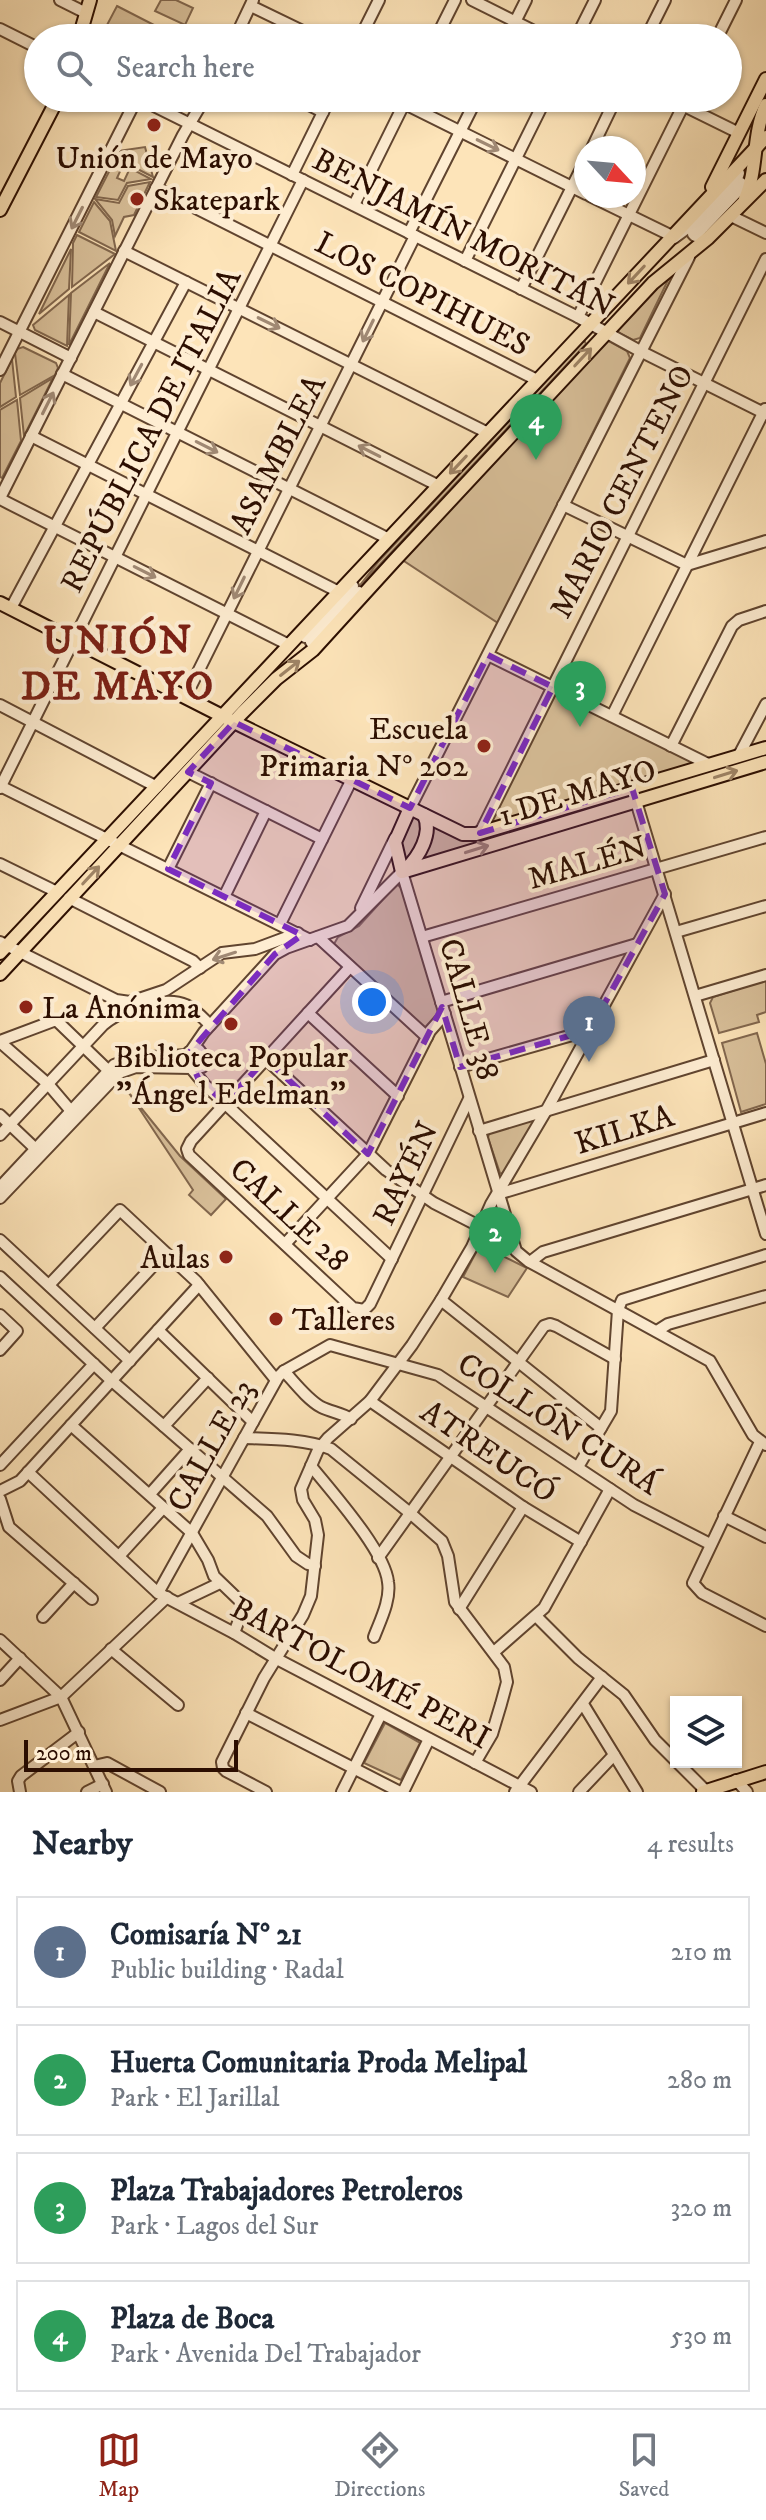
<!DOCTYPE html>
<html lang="en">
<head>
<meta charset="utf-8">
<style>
  :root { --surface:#fff; --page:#f6f6f7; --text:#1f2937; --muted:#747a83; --line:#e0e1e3; --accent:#8f2418 }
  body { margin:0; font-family:"IM FELL DW Pica",serif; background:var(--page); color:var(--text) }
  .controls { position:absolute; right:24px; bottom:24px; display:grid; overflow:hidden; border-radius:0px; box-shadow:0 2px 6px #0004 }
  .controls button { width:72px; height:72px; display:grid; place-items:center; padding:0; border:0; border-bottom:2px solid var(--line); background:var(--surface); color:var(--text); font:40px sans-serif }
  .compass { position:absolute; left:574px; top:136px; width:72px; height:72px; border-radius:50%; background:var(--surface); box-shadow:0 2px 6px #0004; rotate:116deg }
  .scale { position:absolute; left:24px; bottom:20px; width:214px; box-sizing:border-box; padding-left:8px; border:4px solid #2c0e01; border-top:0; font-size:22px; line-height:28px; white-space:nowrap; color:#2c0e01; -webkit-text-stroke:6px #feedd2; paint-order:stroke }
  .you { position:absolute; left:372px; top:1002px; width:28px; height:28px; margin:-20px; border:6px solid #fff; border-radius:50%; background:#1a73e8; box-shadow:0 0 0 12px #1a73e833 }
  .badge { display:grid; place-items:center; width:52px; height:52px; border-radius:50%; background:var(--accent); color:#fff; font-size:26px; font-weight:700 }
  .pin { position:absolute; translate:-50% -66px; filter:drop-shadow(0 2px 4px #0008) }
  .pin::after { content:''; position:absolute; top:42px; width:28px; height:24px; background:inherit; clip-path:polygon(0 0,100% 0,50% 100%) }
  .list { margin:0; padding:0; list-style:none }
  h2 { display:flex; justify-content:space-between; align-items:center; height:104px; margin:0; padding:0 32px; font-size:34px }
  h2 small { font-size:26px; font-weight:400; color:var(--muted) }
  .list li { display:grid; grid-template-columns:52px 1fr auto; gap:24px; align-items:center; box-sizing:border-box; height:112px; margin:0 16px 16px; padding:0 16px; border:2px solid var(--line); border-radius:0px }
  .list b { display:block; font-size:30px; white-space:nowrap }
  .list p { margin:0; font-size:26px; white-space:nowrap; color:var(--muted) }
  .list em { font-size:26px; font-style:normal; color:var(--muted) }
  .icon { flex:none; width:44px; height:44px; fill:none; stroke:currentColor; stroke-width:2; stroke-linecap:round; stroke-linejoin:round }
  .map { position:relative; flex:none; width:766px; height:1792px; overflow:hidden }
  .search { position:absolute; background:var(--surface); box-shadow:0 2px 6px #0004; left:24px; right:24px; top:24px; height:88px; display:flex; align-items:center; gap:20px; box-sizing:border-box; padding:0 28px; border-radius:44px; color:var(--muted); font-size:30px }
  .sheet { height:616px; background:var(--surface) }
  nav { display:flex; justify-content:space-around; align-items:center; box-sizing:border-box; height:112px; border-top:2px solid var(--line); background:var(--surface); font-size:22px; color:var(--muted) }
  nav a { display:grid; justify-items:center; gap:4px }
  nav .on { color:var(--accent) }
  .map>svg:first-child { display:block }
</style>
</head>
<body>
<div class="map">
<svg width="766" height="1792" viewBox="0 0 766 1792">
  <rect width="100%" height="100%" fill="#fde4b9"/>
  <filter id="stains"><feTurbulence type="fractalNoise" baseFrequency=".0025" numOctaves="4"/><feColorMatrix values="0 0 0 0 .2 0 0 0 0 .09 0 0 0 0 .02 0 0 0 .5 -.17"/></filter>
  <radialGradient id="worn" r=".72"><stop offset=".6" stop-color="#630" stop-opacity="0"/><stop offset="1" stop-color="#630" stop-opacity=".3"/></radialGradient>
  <g fill="#d9c09a" stroke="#82674e" stroke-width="2">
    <path d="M161 0H176L193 8 185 25 155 11Z"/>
    <path d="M117 6 156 26 150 38H134L107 25Z"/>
    <path d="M145 147 153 177 116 158 119 151Z"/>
    <path d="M115 160 123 165 117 178 124 181 130 168 151 179 127 183 118 200 96 197Z"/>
    <path d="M150 182 134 215 124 217 115 236 112 220 95 199 119 203 128 186Z"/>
    <path d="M94 202 110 221 116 251 79 232Z"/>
    <path d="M77 235 115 254 72 287 73 243Z"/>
    <path d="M71 249 69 289 39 314Z"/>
    <path d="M110 263 69 345 71 293Z"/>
    <path d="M670 276 640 338 633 340 619 333 617 328 644 296Z"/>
    <path d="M69 295 67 346 35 330 33 325Z"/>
    <path d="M584 340 586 344 357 589 379 561Z"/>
    <path d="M607 340 627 351 630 358 498 623 401 559Z"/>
    <path d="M23 347 56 363 58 368 55 375 20 395 15 353 17 349Z"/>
    <path d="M12 359 16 397 0 407V383Z"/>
    <path d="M53 378 24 436 20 398Z"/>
    <path d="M17 400 21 441 2 478 0 477V410Z"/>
    <path d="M554 693 693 761 692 765 491 823 490 821Z"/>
    <path d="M624 794 625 798 419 863 431 824 459 837Z"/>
    <path d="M417 816 425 828 413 854 405 859 401 857 400 840 411 817Z"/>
    <path d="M397 884 402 889 438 1010C438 1017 431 1026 424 1028L334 944 338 937 359 926Z"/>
    <path d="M766 980V1012L757 1015 759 1022 719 1033 710 1003 713 997Z"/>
    <path d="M757 1033 766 1064V1104L741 1112 722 1043Z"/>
    <path d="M129 1093 180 1156 226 1199 211 1215 189 1195 193 1190Z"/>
    <path d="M534 1118 536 1119 504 1174 500 1173 488 1138 489 1133Z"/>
    <path d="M480 1245 527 1268 508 1297 463 1277Z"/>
    <path d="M385 1723 420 1743 401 1780 364 1763Z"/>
  </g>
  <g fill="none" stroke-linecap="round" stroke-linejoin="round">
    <g stroke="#60442f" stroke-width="14">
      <g id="minor">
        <path d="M60 0 86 13"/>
        <path d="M472 0 548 38"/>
        <path d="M251 6 317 38"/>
        <path d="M0 29 38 48"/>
        <path d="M235 38 253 0"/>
        <path d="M360 38 379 0"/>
        <path d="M436 38 455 0"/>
        <path d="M507 38 526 0"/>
        <path d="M576 38 595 0"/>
        <path d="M646 38 665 0"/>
        <path d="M717 38 736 0"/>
        <path d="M138 98 578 317 640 351 766 414"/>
        <path d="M295 98 323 112"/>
        <path d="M393 98 586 194"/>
        <path d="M668 98 739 133"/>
        <path d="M592 148 616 98"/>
        <path d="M736 173H739L738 176 690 226 674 238Z"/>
        <path d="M292 175 330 98"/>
        <path d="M741 183 737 192 695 236 693 234Z"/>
        <path d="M156 188 537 380"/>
        <path d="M590 196 672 236"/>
        <path d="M354 205 406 100"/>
        <path d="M731 216 766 233"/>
        <path d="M409 233 477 98"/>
        <path d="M124 251 488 433"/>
        <path d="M465 261 546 98"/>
        <path d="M521 289 586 159"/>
        <path d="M94 312 439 486"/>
        <path d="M578 317 687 98"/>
        <path d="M0 322 71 358"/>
        <path d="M0 370 137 98"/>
        <path d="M62 374 389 539"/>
        <path d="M31 436 339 592"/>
        <path d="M0 498 183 135 205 98"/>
        <path d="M0 499 289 645"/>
        <path d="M563 505 687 565 766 541"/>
        <path d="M351 584 353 586 305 637 303 635Z"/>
        <path d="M359 592 361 594 313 645 311 642Z"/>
        <path d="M11 608 186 282"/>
        <path d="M488 655 710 765"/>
        <path d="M186 696 415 236"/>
        <path d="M0 705 157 787"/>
        <path d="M612 716 765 409"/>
        <path d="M671 746 732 626 739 620 766 611"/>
        <path d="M738 757 766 704"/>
        <path d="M188 772 322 839"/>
        <path d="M0 786 310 940"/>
        <path d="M0 788 303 180"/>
        <path d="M632 788 766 1234"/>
        <path d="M410 808 689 257"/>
        <path d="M480 833 766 259"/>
        <path d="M0 864 57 892"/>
        <path d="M168 869 211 783"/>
        <path d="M224 897 266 811"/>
        <path d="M69 898 193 961 200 968"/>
        <path d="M361 908 395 838"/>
        <path d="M280 924 352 779"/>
        <path d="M676 932 766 906"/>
        <path d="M318 937 427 1037"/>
        <path d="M422 937 766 837"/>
        <path d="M0 942 116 1000 130 1002 166 990 222 953 255 949 298 933"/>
        <path d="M350 967 191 1141 187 1149 189 1155 353 1308 364 1310 370 1304 469 1099"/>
        <path d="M695 996 766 975"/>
        <path d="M441 1002 637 944"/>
        <path d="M308 1013 398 1096"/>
        <path d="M0 1041 56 1020 113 1075"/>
        <path d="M0 1042 48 1084 71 1111"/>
        <path d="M189 1052 199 1050 205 1058 202 1067 194 1069"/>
        <path d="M266 1059 386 1170 434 1203 481 1227"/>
        <path d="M460 1067 590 1030"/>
        <path d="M191 1068 187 1064 186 1058 204 1032 275 954 286 948 348 926 402 872 516 1251 528 1261 710 1361 753 1435 766 1445"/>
        <path d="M0 1115 40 1153"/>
        <path d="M479 1131 714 1060"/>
        <path d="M0 1135 103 1025C120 1010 165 995 186 1005 195 1009 203 1018 210 1025"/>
        <path d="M0 1187 114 1065 132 1058 187 1055"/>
        <path d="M498 1194 766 1113"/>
        <path d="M0 1198 119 1073 136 1067 191 1068 205 1085 392 1259"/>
        <path d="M0 1240 130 1361"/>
        <path d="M285 1244 368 1154 430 1031 445 1014"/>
        <path d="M530 1262 543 1252 766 1185"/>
        <path d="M0 1277 112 1381 267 1516 296 1556 308 1564 315 1566"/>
        <path d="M49 1285 120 1210 196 1281 276 1380"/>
        <path d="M441 1300 601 1428"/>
        <path d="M0 1315 17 1331 0 1350"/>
        <path d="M95 1328 165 1253"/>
        <path d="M158 1330 253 1422"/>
        <path d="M657 1331 668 1324 766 1296"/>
        <path d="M284 1371C295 1383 307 1399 321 1407 331 1412 342 1413 351 1419"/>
        <path d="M370 1401 523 1507 581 1542"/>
        <path d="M71 1425 192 1533 208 1560 214 1576 241 1602 244 1607 234 1633"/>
        <path d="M164 1426 208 1378"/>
        <path d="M244 1438C272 1439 305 1439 331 1449L410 1513 442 1541 448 1556 455 1602 504 1667 507 1682 501 1704 492 1734 475 1763"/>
        <path d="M760 1442 693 1583 702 1593 766 1626"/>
        <path d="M0 1465 94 1364"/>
        <path d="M311 1466C331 1491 385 1551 388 1582 391 1600 380 1621 374 1637"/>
        <path d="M578 1467 611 1411 618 1310 622 1300 766 1255"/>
        <path d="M28 1472 158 1593 234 1633 275 1658 531 1792"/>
        <path d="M0 1491 20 1481 199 1285"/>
        <path d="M150 1494 190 1449"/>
        <path d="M0 1499 9 1527 92 1599"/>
        <path d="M724 1516 766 1537"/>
        <path d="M120 1555 163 1508"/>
        <path d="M378 1558 544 1326 550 1324 556 1326 615 1359"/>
        <path d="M158 1593 278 1377 284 1371 330 1345 438 1375 634 1505 710 1544"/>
        <path d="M178 1603 220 1583"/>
        <path d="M459 1609 523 1507"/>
        <path d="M536 1616 578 1658 624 1695 655 1740 706 1791"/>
        <path d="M43 1617 74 1583"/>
        <path d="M0 1640 61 1697 106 1792"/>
        <path d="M111 1649 178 1705"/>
        <path d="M494 1652 544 1608 610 1489"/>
        <path d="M0 1680 20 1658"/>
        <path d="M583 1704 637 1792"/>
        <path d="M246 1713 400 1792"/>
        <path d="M0 1720 61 1697 167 1597"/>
        <path d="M94 1766 107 1763 160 1792"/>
        <path d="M736 1780 747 1792"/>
        <path d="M20 1792 18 1781 21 1776 79 1732"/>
        <path d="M87 1792 103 1784"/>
        <path d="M266 1792 226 1771 223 1768 222 1762 264 1678 303 1615 311 1596 318 1535 315 1520 303 1500 301 1489 318 1450 328 1438 370 1401 412 1345 441 1300 472 1247 491 1204 546 1111 665 894"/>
        <path d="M342 1792 381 1714"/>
        <path d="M403 1792 429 1739"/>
        <path d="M515 1792 602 1677"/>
        <path d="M579 1792 614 1755"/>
      </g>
    </g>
    <g stroke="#2c0e01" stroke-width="16">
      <g id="major">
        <path d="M79 38 90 0"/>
        <path d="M712 187 766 79"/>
        <path d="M745 199C758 169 752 135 766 105"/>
        <path d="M0 210 58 98"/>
        <path d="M0 603 234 722 463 834H476L766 748"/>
        <path d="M405 870C419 857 433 833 424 815"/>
        <path d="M402 872 766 762"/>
        <path d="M402 872 395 842 410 808"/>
        <path d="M0 953 766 137"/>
        <path d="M0 974 242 713 276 679 313 650 394 561 653 283 708 238 766 180"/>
        <path d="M703 1792 766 1772"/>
      </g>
    </g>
    <use href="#minor" stroke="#feedd2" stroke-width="10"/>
    <use href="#major" stroke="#fde4b9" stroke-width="12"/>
  </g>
  <defs><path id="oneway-shaft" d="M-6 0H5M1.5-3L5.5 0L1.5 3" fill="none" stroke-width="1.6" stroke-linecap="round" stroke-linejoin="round" transform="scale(2)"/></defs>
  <g stroke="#a08974">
    <use href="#oneway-shaft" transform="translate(488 145) rotate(26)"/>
    <use href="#oneway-shaft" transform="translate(77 218) rotate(117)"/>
    <use href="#oneway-shaft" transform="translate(269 323) rotate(26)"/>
    <use href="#oneway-shaft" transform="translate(368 331) rotate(116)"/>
    <use href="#oneway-shaft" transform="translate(136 375) rotate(118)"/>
    <use href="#oneway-shaft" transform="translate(48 403) rotate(-63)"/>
    <use href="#oneway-shaft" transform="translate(207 447) rotate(27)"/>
    <use href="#oneway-shaft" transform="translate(369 451) rotate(-153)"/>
    <use href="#oneway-shaft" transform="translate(145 572) rotate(27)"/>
    <use href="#oneway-shaft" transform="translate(239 588) rotate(116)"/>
    <use href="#oneway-shaft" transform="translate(224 956) rotate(162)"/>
  </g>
  <g stroke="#9f8466">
    <use href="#oneway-shaft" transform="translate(636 275) rotate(133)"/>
    <use href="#oneway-shaft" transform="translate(583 357) rotate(-47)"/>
    <use href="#oneway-shaft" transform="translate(458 465) rotate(133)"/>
    <use href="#oneway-shaft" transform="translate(290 668) rotate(-38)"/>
    <use href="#oneway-shaft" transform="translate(726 774) rotate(-17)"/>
    <use href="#oneway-shaft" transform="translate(477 849) rotate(-17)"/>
    <use href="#oneway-shaft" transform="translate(91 875) rotate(-47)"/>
  </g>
  <path fill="#7b2cbf" fill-opacity="0.2" stroke="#7b2cbf" stroke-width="6" stroke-dasharray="16 10" stroke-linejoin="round" d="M488 655 553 687 480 833 632 788 665 894 590 1030 460 1067 442 1007 368 1154 266 1059 225 1103 198 1078 188 1054 275 954 302 935 168 869 211 783 188 772 234 722 410 808Z"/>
  <g fill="#8f2418" stroke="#feedd2" stroke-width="3">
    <circle cx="154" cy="125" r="8"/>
    <circle cx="137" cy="199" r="8"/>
    <circle cx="484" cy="746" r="8"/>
    <circle cx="26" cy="1007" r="8"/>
    <circle cx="231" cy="1024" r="8"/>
    <circle cx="226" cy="1257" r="8"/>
    <circle cx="276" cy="1319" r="8"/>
  </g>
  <g text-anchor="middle" stroke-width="8" stroke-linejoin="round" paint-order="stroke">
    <g font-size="32" fill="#2c0e01" stroke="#feedd2" text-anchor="start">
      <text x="154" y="168" text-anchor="middle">Unión de Mayo</text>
      <text x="153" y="210">Skatepark</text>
      <text x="468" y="739" text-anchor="end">Escuela<tspan x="468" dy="37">Primaria N° 202</tspan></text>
      <text x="42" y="1018">La Anónima</text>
      <text x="231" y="1067" text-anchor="middle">Biblioteca Popular<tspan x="231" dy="37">"Ángel Edelman"</tspan></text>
      <text x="210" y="1268" text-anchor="end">Aulas</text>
      <text x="292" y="1330">Talleres</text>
    </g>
    <g font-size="32" fill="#2c0e01" stroke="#feedd2">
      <text transform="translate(464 232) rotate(27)" y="11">BENJAMÍN MORITÁN</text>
      <text transform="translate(423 293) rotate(27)" y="11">LOS COPIHUES</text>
      <text transform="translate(150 430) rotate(-63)" y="11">REPÚBLICA DE ITALIA</text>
      <text transform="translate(277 454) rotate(-63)" y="11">ASAMBLEA</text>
      <text transform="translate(621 491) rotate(-63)" y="11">MARIO CENTENO</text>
      <text transform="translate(577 792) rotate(-17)" y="11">1 DE MAYO</text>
      <text transform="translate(587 862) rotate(-16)" y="11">MALÉN</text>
      <text transform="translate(470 1009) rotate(74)" y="11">CALLE 38</text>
      <text transform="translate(624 1129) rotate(-17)" y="11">KILKA</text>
      <text transform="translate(405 1173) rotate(-64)" y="11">RAYÉN</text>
      <text transform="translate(290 1214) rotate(43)" y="11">CALLE 28</text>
      <text transform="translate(559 1423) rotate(33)" y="11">COLLÓN CURÁ</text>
      <text transform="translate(210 1445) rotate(-61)" y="11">CALLE 23</text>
      <text transform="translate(489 1451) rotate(34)" y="11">ATREUCÓ</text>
      <text transform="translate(361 1672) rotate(28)" y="11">BARTOLOMÉ PERI</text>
    </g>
    <g font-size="40" font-weight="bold" letter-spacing="2" fill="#7a1f14" stroke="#feedd2">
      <text x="118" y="653">UNIÓN<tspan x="118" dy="46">DE MAYO</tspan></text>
    </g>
  </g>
  <rect width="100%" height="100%" filter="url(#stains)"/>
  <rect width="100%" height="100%" fill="url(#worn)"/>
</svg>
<div class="controls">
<button><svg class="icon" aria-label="layers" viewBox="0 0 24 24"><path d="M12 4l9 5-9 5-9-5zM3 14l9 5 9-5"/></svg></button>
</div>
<svg class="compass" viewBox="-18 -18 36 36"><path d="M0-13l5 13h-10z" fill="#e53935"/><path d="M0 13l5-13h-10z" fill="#747a83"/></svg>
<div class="scale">200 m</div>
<div class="you"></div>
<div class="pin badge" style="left:589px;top:1062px;background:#5c6f8a">1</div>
<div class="pin badge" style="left:495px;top:1273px;background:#2e9e5b">2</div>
<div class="pin badge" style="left:580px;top:727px;background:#2e9e5b">3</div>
<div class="pin badge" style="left:536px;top:460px;background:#2e9e5b">4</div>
<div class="search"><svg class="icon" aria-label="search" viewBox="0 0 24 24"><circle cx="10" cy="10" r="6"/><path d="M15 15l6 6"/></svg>Search here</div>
</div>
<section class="sheet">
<h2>Nearby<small>4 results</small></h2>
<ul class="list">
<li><span class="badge" style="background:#5c6f8a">1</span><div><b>Comisaría N° 21</b><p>Public building · Radal</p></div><em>210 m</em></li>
<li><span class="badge" style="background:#2e9e5b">2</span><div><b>Huerta Comunitaria Proda Melipal</b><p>Park · El Jarillal</p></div><em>280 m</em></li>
<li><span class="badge" style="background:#2e9e5b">3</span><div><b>Plaza Trabajadores Petroleros</b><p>Park · Lagos del Sur</p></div><em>320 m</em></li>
<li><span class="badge" style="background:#2e9e5b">4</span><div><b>Plaza de Boca</b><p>Park · Avenida Del Trabajador</p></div><em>530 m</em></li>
</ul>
</section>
<nav>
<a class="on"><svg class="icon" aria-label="map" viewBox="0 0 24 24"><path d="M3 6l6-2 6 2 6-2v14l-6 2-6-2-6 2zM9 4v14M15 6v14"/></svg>Map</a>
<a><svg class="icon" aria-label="directions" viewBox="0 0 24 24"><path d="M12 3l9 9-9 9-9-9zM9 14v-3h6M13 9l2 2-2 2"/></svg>Directions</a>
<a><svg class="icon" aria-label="saved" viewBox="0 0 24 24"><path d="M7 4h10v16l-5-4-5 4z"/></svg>Saved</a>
</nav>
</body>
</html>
